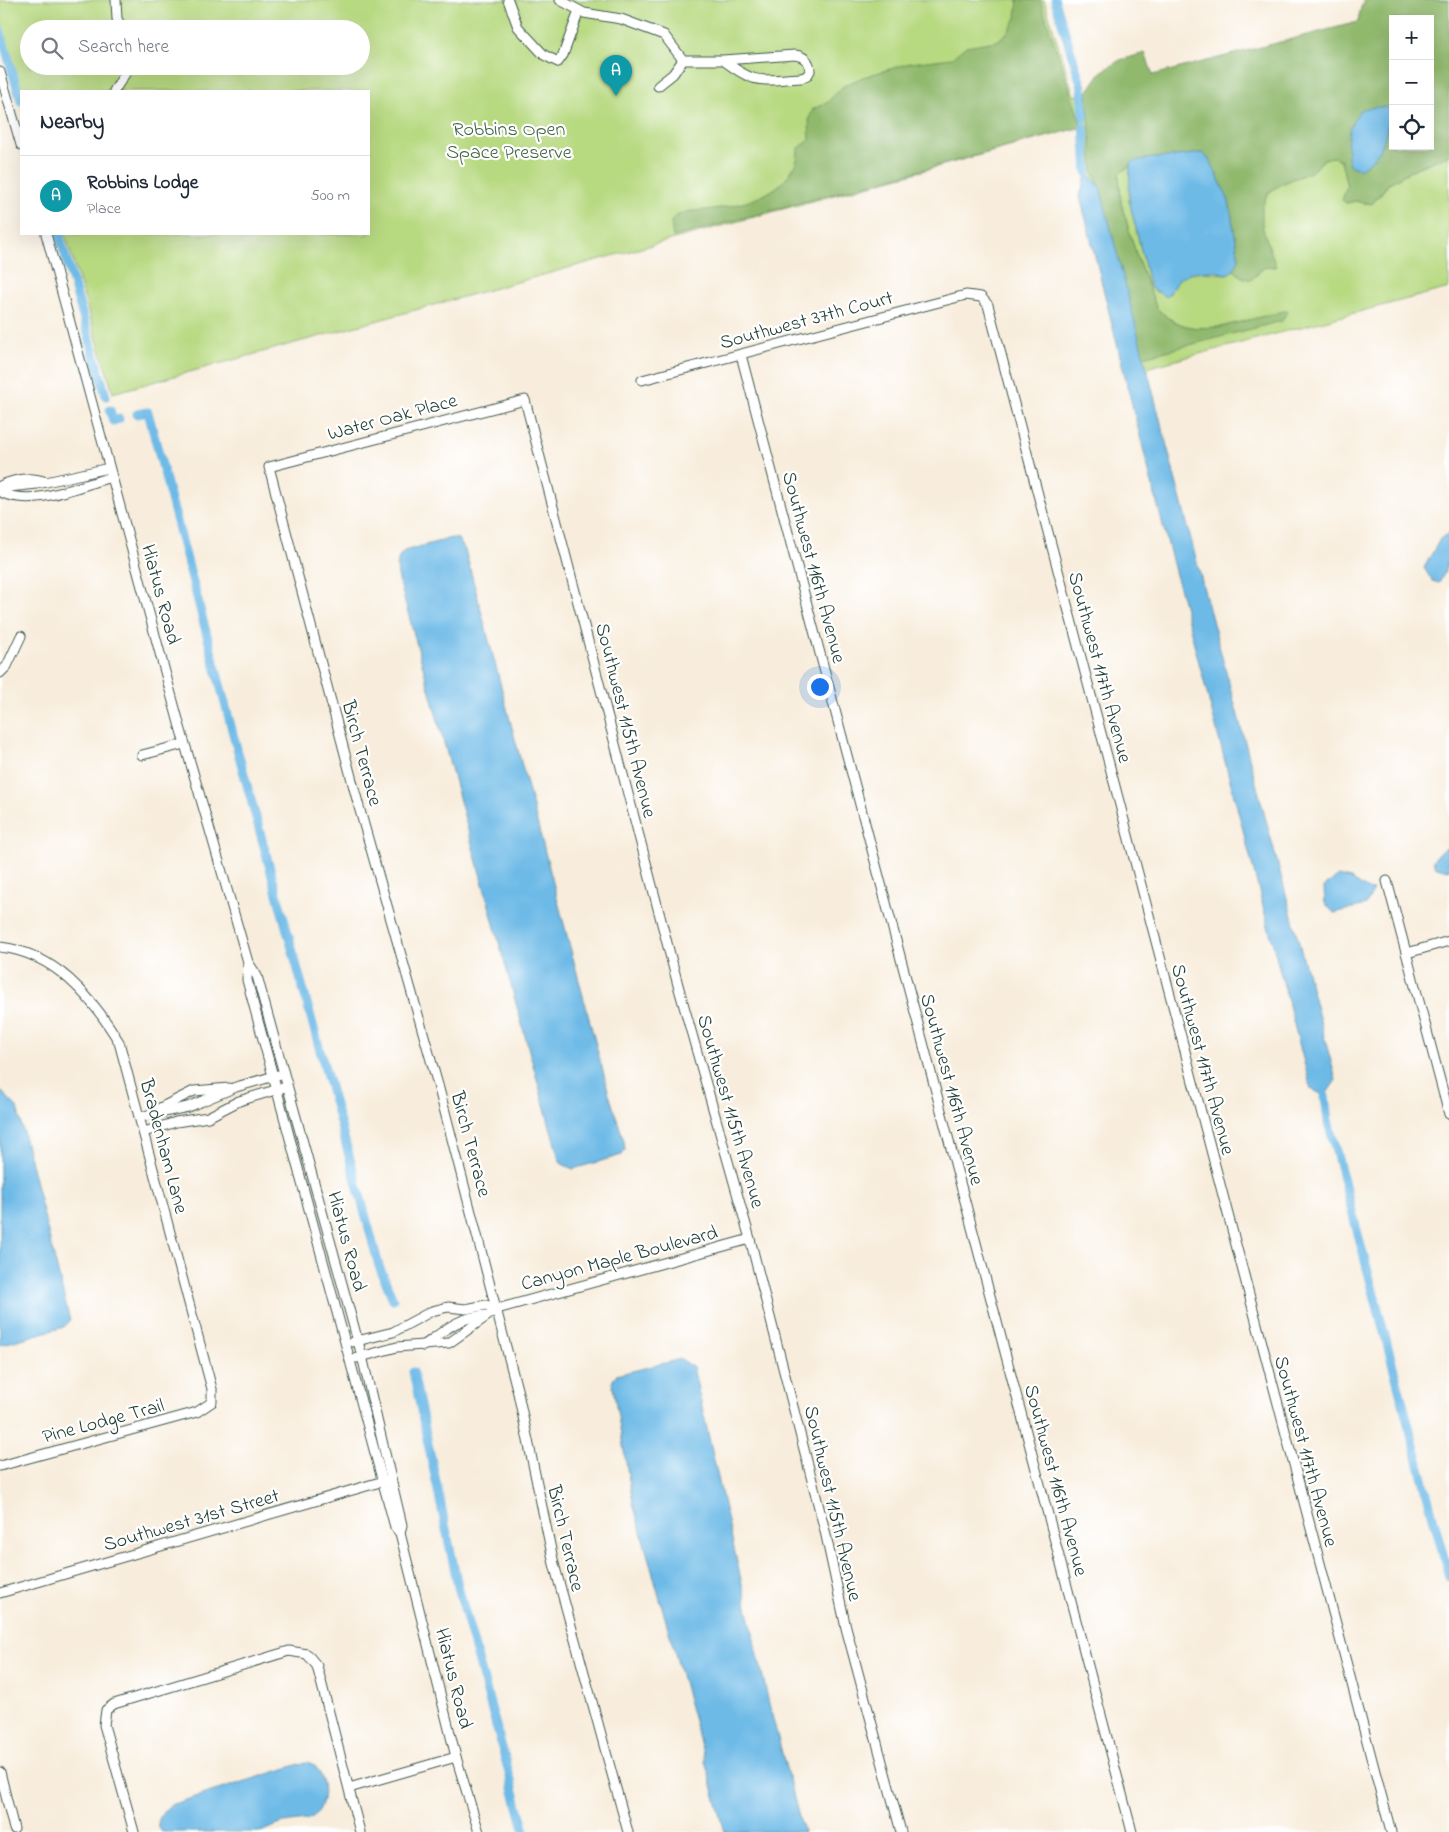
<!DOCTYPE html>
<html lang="en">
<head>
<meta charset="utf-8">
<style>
  :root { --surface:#fff; --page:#f6f6f7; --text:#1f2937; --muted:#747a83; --line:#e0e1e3; --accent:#ea580c }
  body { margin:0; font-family:"Indie Flower",sans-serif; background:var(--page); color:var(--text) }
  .controls { position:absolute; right:15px; top:15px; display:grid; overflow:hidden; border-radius:0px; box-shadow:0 5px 20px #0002 }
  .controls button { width:45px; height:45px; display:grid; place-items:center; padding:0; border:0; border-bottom:1px solid var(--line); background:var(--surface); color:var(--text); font:25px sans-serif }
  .you { position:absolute; left:819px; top:686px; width:18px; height:18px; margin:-12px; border:4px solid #fff; border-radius:50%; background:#1a73e8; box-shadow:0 0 0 8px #1a73e833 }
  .badge { display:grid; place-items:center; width:32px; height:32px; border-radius:50%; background:var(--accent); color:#fff; font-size:16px; font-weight:700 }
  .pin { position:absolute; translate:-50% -41px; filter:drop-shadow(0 1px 2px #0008) }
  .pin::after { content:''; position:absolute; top:26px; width:18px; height:15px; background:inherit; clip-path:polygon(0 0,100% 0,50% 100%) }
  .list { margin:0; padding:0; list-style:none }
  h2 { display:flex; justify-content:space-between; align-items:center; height:65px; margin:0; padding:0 20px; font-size:21px }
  h2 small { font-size:16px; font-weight:400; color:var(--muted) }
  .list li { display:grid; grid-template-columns:32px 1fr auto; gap:15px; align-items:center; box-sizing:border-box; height:80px; padding:0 20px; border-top:1px solid var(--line) }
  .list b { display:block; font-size:19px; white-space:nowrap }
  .list p { margin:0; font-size:16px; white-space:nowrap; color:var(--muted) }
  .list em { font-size:16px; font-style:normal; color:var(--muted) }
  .icon { flex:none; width:28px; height:28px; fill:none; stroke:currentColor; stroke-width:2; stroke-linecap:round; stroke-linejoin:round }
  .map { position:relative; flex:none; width:1449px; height:1832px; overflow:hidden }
  .search { position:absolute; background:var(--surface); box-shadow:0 5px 20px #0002; left:20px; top:20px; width:350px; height:55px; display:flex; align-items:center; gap:12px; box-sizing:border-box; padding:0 18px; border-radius:28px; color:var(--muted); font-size:19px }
  .panel { position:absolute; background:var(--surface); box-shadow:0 5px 20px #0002; left:20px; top:90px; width:350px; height:145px; border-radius:0px }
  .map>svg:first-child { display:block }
</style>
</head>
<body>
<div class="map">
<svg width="1449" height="1832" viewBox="0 0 1449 1832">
  <rect width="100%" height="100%" fill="#fff"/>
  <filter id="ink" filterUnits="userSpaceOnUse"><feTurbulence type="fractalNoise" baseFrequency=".02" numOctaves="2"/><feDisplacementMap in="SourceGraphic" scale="10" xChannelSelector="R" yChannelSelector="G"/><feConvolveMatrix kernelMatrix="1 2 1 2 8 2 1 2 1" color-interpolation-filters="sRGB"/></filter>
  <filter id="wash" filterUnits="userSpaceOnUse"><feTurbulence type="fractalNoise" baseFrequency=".0096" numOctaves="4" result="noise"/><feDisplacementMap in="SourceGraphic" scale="20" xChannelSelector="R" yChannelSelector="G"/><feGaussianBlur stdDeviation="1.12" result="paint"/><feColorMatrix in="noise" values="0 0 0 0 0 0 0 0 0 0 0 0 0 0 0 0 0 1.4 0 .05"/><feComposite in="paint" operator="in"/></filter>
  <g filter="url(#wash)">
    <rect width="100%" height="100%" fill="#f8eddc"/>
    <path fill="#b7d980" stroke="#6b8b5a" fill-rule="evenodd" d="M0 0H1044L1074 96 1358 22 1363 0H1449L1430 19H1393L1139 136 1110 180 1154 345 1287 311 1221 327 1196 328 1182 325 1168 318 1157 309 1137 257 1121 203 1119 174 1130 164 1129 200 1150 287 1156 292 1170 294C1176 266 1206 273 1227 274L1234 270 1242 277 1257 275C1262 267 1266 265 1275 267 1270 250 1256 225 1261 207 1268 184 1291 182 1309 172 1321 167 1325 150 1341 160L1347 186 1343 200 1346 203 1356 201 1365 204 1377 199 1389 183 1416 168 1449 155V288L1146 368 1100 187 1087 172 1084 127H1082L113 393 65 234H369V91H22L0 20ZM29 29H361V66H29Z"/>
    <g fill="#91b96e" stroke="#587b51" fill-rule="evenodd">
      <path d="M1018 0H1040L1082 127 673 237 671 222C680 208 697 212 713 209 738 206 776 196 790 173 796 164 798 161 798 149L810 140 809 119 813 109 827 103 843 86 863 77 910 63 952 58 966 46 997 41 1009 31 1016 18Z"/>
      <path d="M1367 0H1449V155L1416 168 1389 183 1372 204 1356 201 1346 203 1342 200 1347 186 1341 160 1333 157 1324 159 1311 172 1283 183 1268 193 1262 207V226L1276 267C1263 264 1260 272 1251 280L1242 277 1234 270 1239 259 1229 201 1210 160 1202 153 1138 160 1119 174 1121 203 1137 257 1157 309 1168 318 1182 325 1196 328 1221 327 1288 310 1282 321 1143 357 1100 187 1093 172 1087 92 1101 72 1120 60 1145 53 1153 75 1358 22 1361 7ZM1393 19H1430V146H1393Z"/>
    </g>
    <g fill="#6dbae7" stroke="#467c8e">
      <path d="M1376 107H1389C1389 131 1382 158 1359 169L1349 165C1346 141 1346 128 1361 109Z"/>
      <path d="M1202 153 1210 160 1229 201 1239 259 1234 270 1227 274 1214 271 1193 272 1180 278 1166 297 1150 287 1129 200 1130 164 1138 160Z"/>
      <path d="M1087 172 1100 187 1207 601 1336 1080 1325 1096 1311 1089 1150 476 1080 196Z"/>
      <path d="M1449 533C1449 551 1449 569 1439 583L1432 581 1424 568 1440 539Z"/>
      <path d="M451 538 458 539 465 550 609 1094 624 1141 625 1150 622 1155 573 1169 562 1164 559 1159 402 591C399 578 392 561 404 551Z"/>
      <path d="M1449 847V870L1435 867 1433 860 1441 851Z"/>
      <path d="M1338 876 1351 879 1370 891 1374 890 1366 905 1334 913 1325 904 1324 887Z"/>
      <path d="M0 1090 17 1107 70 1321 64 1327 0 1345Z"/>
      <path d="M681 1359 693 1367 770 1708 803 1832H725L633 1503 612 1382 616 1375Z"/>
      <path d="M306 1762C326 1763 331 1809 311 1818 302 1822 290 1821 281 1824 273 1826 267 1831 259 1832 228 1832 194 1832 162 1832 153 1822 162 1813 170 1805Z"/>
    </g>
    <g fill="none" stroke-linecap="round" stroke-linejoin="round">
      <g stroke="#6dbae7" stroke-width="9">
        <path d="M1055 0 1082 87 1084 118"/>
        <path d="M0 30 21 101"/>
        <path d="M1084 127 1087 172"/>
        <path d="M59 234 106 396"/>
        <path d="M110 410 113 421 119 419"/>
        <path d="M137 414 148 412 236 745 364 1210 379 1266 393 1299"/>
        <path d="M1325 1096 1328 1121 1449 1577"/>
        <path d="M413 1372 458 1586 525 1832"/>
      </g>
    </g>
  </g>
  <g filter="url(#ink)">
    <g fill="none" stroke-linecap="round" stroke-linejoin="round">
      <g stroke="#40574d" stroke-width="11">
        <g id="minor">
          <path d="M116 0 117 19 123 29"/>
          <path d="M508 0 518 27 544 55 558 62 563 55 579 11"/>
          <path d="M560 0 584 13 621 19 664 35 683 60H723L795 55C804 56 810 61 810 71L807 76 801 78C760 80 757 86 723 60"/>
          <path d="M0 72 21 145"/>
          <path d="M658 86 673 74 683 60"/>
          <path d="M114 91 130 66"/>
          <path d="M46 234 180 727 248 962 257 976 362 1356 402 1525 400 1533"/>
          <path d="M741 355 1132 1832"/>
          <path d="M642 380 966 295 981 297 988 305 1391 1832"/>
          <path d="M0 486C15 479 31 476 46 482"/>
          <path d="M0 488 37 484 109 468"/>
          <path d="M0 492C34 508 78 486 111 477"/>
          <path d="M0 673 7 666 21 636"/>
          <path d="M142 755 184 744"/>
          <path d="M1387 881 1449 1114"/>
          <path d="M0 947C55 953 92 997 119 1042L212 1389V1402L197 1412 0 1466"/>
          <path d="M1407 953 1449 941"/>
          <path d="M248 962 247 980 395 1527 400 1533 456 1757 479 1832"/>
          <path d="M152 1112 194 1091 229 1088"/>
          <path d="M140 1117 188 1107 236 1087 278 1075"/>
          <path d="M144 1132 176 1122 208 1117 239 1101 282 1088"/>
          <path d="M353 1342 393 1332 432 1311 448 1307 466 1309 486 1305 497 1309"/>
          <path d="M423 1346C444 1331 458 1317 486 1315"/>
          <path d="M357 1358 397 1347 449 1343 497 1309 750 1239"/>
          <path d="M0 1593 387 1480"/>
          <path d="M0 1772 14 1829"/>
          <path d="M349 1788 456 1757"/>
          <path d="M134 1832 104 1725 106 1710 114 1704 289 1651 307 1654 317 1666 360 1832"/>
          <path d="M628 1832 554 1564 518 1393 438 1085 359 807 269 467 525 400 678 985 750 1239 825 1531 846 1628 901 1832"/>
        </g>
      </g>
      <use href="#minor" stroke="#fff" stroke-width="9"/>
    </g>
  </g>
  <g text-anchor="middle" stroke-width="4.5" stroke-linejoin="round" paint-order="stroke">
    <g font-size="20" fill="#456447" stroke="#fff">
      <text x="509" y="135">Robbins Open<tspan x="509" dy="23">Space Preserve</tspan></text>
    </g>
    <g font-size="20" fill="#1f3d34" stroke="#fff">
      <text transform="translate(806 319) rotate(-15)" y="7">Southwest 37th Court</text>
      <text transform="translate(392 416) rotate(-15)" y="7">Water Oak Place</text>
      <text transform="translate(815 567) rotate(75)" y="7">Southwest 116th Avenue</text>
      <text transform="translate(162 594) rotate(75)" y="7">Hiatus Road</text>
      <text transform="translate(1101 667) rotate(75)" y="7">Southwest 117th Avenue</text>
      <text transform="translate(627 720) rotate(76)" y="7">Southwest 115th Avenue</text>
      <text transform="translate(363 753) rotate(75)" y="7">Birch Terrace</text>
      <text transform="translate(1204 1059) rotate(75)" y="7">Southwest 117th Avenue</text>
      <text transform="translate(953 1089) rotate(75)" y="7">Southwest 116th Avenue</text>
      <text transform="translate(732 1111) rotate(74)" y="7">Southwest 115th Avenue</text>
      <text transform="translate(472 1144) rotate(75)" y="7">Birch Terrace</text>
      <text transform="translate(165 1146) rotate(75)" y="7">Bradenham Lane</text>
      <text transform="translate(348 1241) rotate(75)" y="7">Hiatus Road</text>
      <text transform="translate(619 1257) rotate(-15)" y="7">Canyon Maple Boulevard</text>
      <text transform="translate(103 1420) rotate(-15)" y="7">Pine Lodge Trail</text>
      <text transform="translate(1307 1451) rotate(75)" y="7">Southwest 117th Avenue</text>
      <text transform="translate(1057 1480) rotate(75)" y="7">Southwest 116th Avenue</text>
      <text transform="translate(834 1503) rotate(77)" y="7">Southwest 115th Avenue</text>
      <text transform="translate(191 1519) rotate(-16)" y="7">Southwest 31st Street</text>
      <text transform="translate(567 1538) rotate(77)" y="7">Birch Terrace</text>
      <text transform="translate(455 1678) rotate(76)" y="7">Hiatus Road</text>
    </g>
  </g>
</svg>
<div class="controls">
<button>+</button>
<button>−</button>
<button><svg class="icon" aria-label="locate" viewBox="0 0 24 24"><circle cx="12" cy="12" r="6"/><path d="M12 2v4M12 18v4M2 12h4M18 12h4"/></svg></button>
</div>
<div class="you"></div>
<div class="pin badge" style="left:616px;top:96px;background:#0f9aa8">A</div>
<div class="search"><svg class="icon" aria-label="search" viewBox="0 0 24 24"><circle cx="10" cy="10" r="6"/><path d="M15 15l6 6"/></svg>Search here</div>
<section class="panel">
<h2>Nearby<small></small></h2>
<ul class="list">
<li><span class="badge" style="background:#0f9aa8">A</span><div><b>Robbins Lodge</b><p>Place</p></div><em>500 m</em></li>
</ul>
</section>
</div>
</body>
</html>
